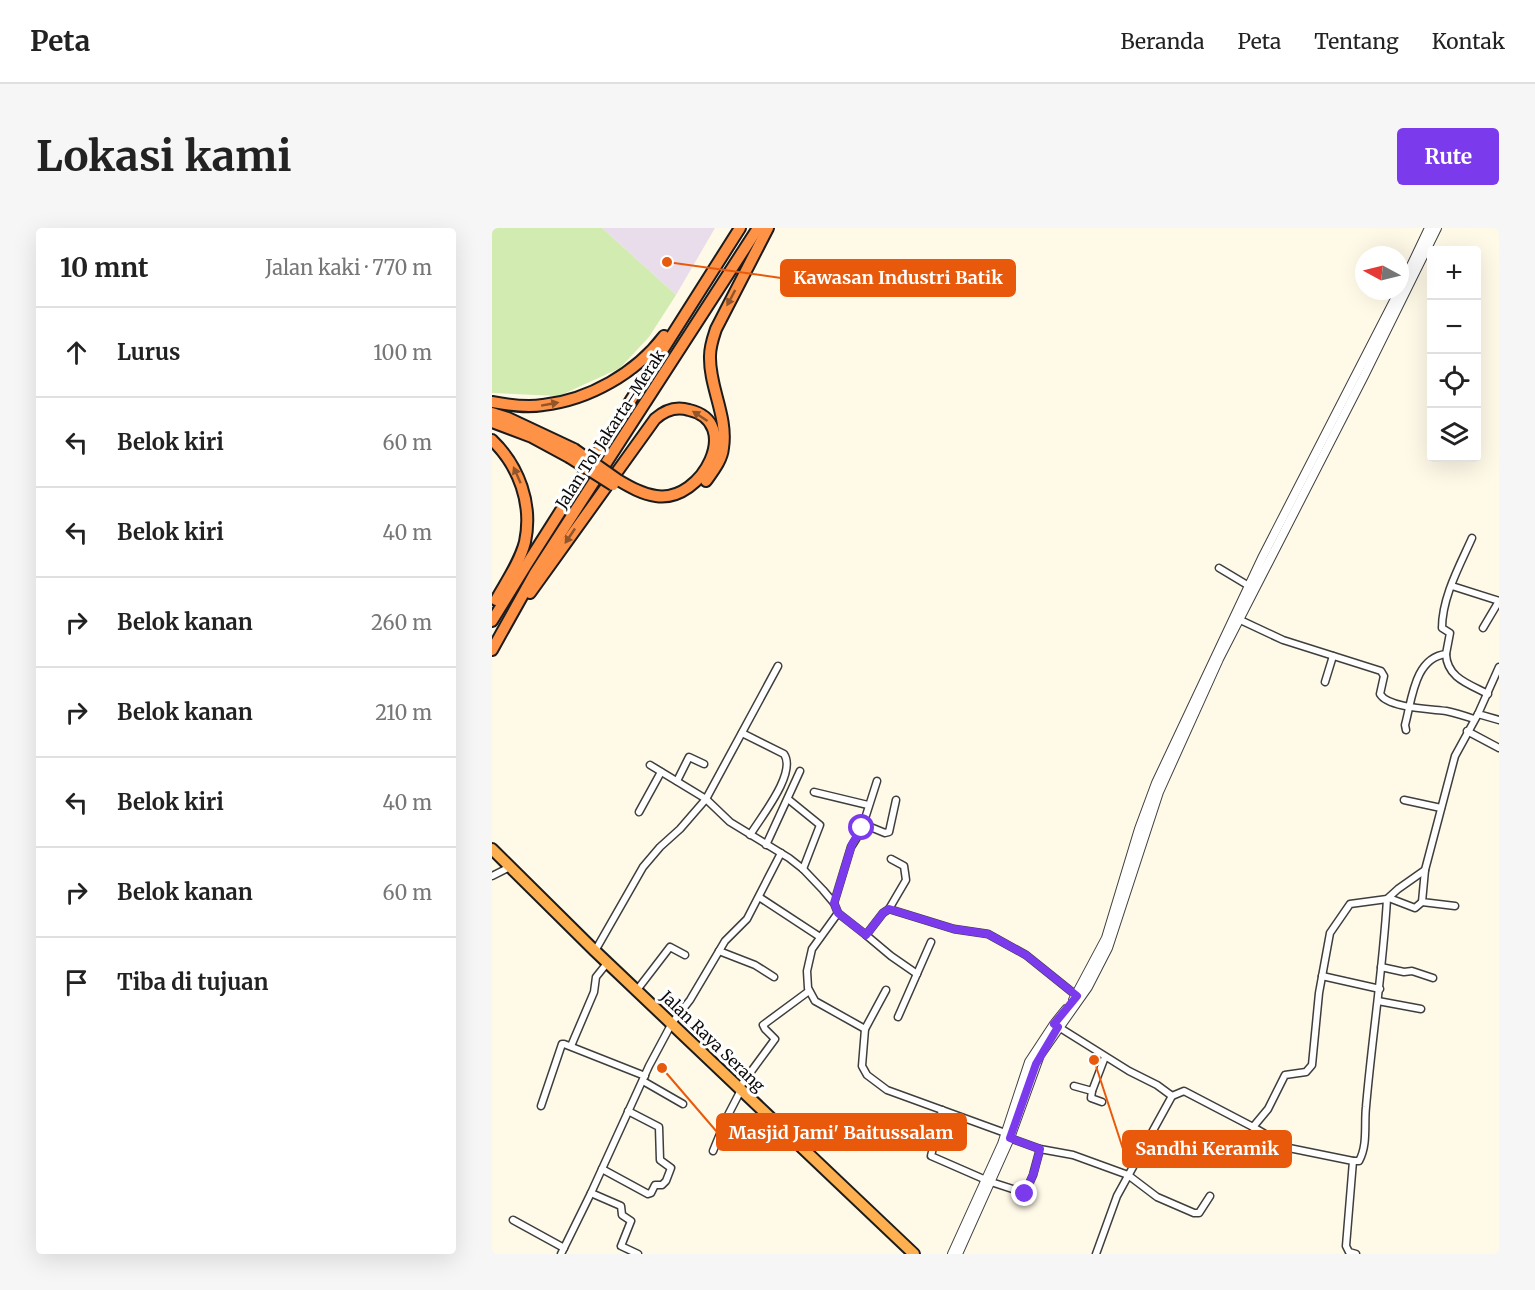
<!DOCTYPE html>
<html lang="id">
<head>
<meta charset="utf-8">
<style>
  :root { --surface:#fff; --page:#f6f6f6; --text:#222; --muted:#767676; --line:#e0e0e0; --accent:#7c3aed }
  body { margin:0; font-family:Merriweather,serif; background:var(--page); color:var(--text) }
  .controls { position:absolute; right:18px; top:18px; display:grid; overflow:hidden; border-radius:6px; box-shadow:0 6px 24px #0002 }
  .controls button { width:54px; height:54px; display:grid; place-items:center; padding:0; border:0; border-bottom:2px solid var(--line); background:var(--surface); color:var(--text); font:30px sans-serif }
  .compass { position:absolute; left:863px; top:18px; width:54px; height:54px; border-radius:50%; background:var(--surface); box-shadow:0 6px 24px #0002; rotate:277deg }
  .stop { position:absolute; width:18px; height:18px; margin:-14px; border:4px solid #7c3aed; border-radius:50%; background:#fff }
  .stop.end { background:#7c3aed; border-color:#fff; box-shadow:0 2px 6px #0008 }
  .list { margin:0; padding:0; list-style:none }
  h2 { display:flex; justify-content:space-between; align-items:center; height:78px; margin:0; padding:0 24px; font-size:26px }
  h2 small { font-size:20px; font-weight:400; color:var(--muted) }
  .list li { display:grid; grid-template-columns:39px 1fr auto; gap:18px; align-items:center; box-sizing:border-box; height:90px; padding:0 24px; border-top:2px solid var(--line) }
  .list b { display:block; font-size:22px; white-space:nowrap }
  .list em { font-size:20px; font-style:normal; color:var(--muted) }
  .icon { flex:none; width:33px; height:33px; fill:none; stroke:currentColor; stroke-width:2; stroke-linecap:round; stroke-linejoin:round }
  .map { position:relative; flex:none; width:1007px; height:1026px; overflow:hidden; border-radius:6px }
  header { display:flex; align-items:center; gap:36px; box-sizing:border-box; height:84px; padding:0 30px; background:var(--surface); border-bottom:2px solid var(--line) }
  header strong { font-size:28px }
  nav { display:flex; gap:33px; margin-inline-start:auto; font-size:21px }
  .intro { display:flex; align-items:center; justify-content:space-between; box-sizing:border-box; height:144px; padding:0 36px }
  h1 { margin:0; font-size:42px }
  .button { padding:15px 27px; border-radius:6px; background:var(--accent); color:#fff; font-size:21px; font-weight:700 }
  main { display:flex; gap:36px; padding:0 36px }
  aside { flex:1; background:var(--surface); border-radius:6px; box-shadow:0 6px 24px #0002 }
  .map>svg:first-child { display:block }
</style>
</head>
<body>
<header>
<strong>Peta</strong>
<nav><a>Beranda</a><a>Peta</a><a>Tentang</a><a>Kontak</a></nav>
</header>
<div class="intro"><h1>Lokasi kami</h1><a class="button">Rute</a></div>
<main>
<aside>
<h2>10 mnt<small>Jalan kaki · 770 m</small></h2>
<ul class="list">
<li><svg class="icon" aria-label="ahead" viewBox="0 0 24 24"><path d="M12 20V5M6 11l6-6 6 6"/></svg><div><b>Lurus</b></div><em>100 m</em></li>
<li><svg class="icon" aria-label="left" viewBox="0 0 24 24"><path d="M17 20v-9H6M10 6l-5 5 5 5"/></svg><div><b>Belok kiri</b></div><em>60 m</em></li>
<li><svg class="icon" aria-label="left" viewBox="0 0 24 24"><path d="M17 20v-9H6M10 6l-5 5 5 5"/></svg><div><b>Belok kiri</b></div><em>40 m</em></li>
<li><svg class="icon" aria-label="right" viewBox="0 0 24 24"><path d="M7 20v-9h11M14 6l5 5-5 5"/></svg><div><b>Belok kanan</b></div><em>260 m</em></li>
<li><svg class="icon" aria-label="right" viewBox="0 0 24 24"><path d="M7 20v-9h11M14 6l5 5-5 5"/></svg><div><b>Belok kanan</b></div><em>210 m</em></li>
<li><svg class="icon" aria-label="left" viewBox="0 0 24 24"><path d="M17 20v-9H6M10 6l-5 5 5 5"/></svg><div><b>Belok kiri</b></div><em>40 m</em></li>
<li><svg class="icon" aria-label="right" viewBox="0 0 24 24"><path d="M7 20v-9h11M14 6l5 5-5 5"/></svg><div><b>Belok kanan</b></div><em>60 m</em></li>
<li><svg class="icon" aria-label="arrive" viewBox="0 0 24 24"><path d="M6 21V4h12l-3 4 3 4H6"/></svg><div><b>Tiba di tujuan</b></div></li>
</ul>
</aside>
<div class="map">
<svg width="1007" height="1026" viewBox="0 0 1007 1026">
  <rect width="100%" height="100%" fill="#fff9e8"/>
  <path fill="#e9ddeb" d="M110 0H223L184 67Z"/>
  <path fill="#d1ebb0" d="M0 0H110L184 67 157 109 128 140 67 168 0 165Z"/>
  <g fill="none" stroke-linecap="round" stroke-linejoin="round">
    <g stroke="#3e3e3e" stroke-width="9">
      <g id="minor">
        <path d="M727 340 757 358"/>
        <path d="M960 358 1007 373"/>
        <path d="M744 390 791 412 889 443 892 448 888 466C896 480 939 481 954 483 964 485 973 488 982 491"/>
        <path d="M991 400 1007 373"/>
        <path d="M954 426C955 450 977 456 996 466"/>
        <path d="M1007 439 986 486 1007 492"/>
        <path d="M833 454 841 428"/>
        <path d="M914 502 913 497C920 472 922 430 954 426L958 405 950 400C950 369 968 337 980 310"/>
        <path d="M975 503 1007 520"/>
        <path d="M250 505 292 526C305 545 269 589 258 607"/>
        <path d="M158 537 214 571 238 594 297 630 311 641 331 662 342 675 346 685 374 707 391 685 397 681 462 701 496 706 534 727 585 768"/>
        <path d="M185 553 197 529 212 536"/>
        <path d="M322 564 376 577"/>
        <path d="M296 571 328 597 311 641"/>
        <path d="M912 572 949 580"/>
        <path d="M147 584 169 544"/>
        <path d="M371 596 393 605 397 604 404 572"/>
        <path d="M274 617 308 543"/>
        <path d="M933 642 930 674 963 678"/>
        <path d="M0 648 18 639"/>
        <path d="M267 669 328 709"/>
        <path d="M897 670 923 680 930 674"/>
        <path d="M342 675 359 619 369 603 385 553"/>
        <path d="M397 681 414 652 412 638 399 631"/>
        <path d="M346 685 320 721 315 743 316 760 323 773 373 801"/>
        <path d="M374 707 399 728 425 746"/>
        <path d="M103 723 151 639 168 619 188 601 214 571 286 438"/>
        <path d="M227 723 263 737 282 749"/>
        <path d="M889 739 912 744 920 743 941 750"/>
        <path d="M830 748 888 761"/>
        <path d="M145 762 178 719 193 727"/>
        <path d="M394 762 373 801 370 838 375 847 395 862 516 906"/>
        <path d="M886 773 929 781"/>
        <path d="M406 789 439 714"/>
        <path d="M565 798 637 843 665 857 680 868 692 863 761 899 776 881 793 847 814 844 820 837 827 765 838 705 858 676 895 671 906 661 933 642 963 528 986 486"/>
        <path d="M79 818 102 764 104 749 116 734"/>
        <path d="M151 853 191 876"/>
        <path d="M582 858 600 863 599 870 610 874"/>
        <path d="M247 860 283 811 273 801 271 797 317 763"/>
        <path d="M600 863 613 829"/>
        <path d="M49 878 70 816H72L153 848"/>
        <path d="M450 882 439 928 494 952"/>
        <path d="M761 899 797 920 861 933 854 1018 857 1024 864 1026"/>
        <path d="M518 910 548 921 581 927 636 947 665 969 702 985H707L718 968"/>
        <path d="M221 923 235 889 249 862"/>
        <path d="M861 933H867C876 917 872 896 874 879 880 809 891 741 895 671"/>
        <path d="M110 941 156 966 159 965 163 957H170L174 953 179 940 168 932 167 899 136 883"/>
        <path d="M499 954 533 965 541 947 548 921"/>
        <path d="M99 965 129 978 130 987 139 993 129 1018 146 1026"/>
        <path d="M21 992 72 1020"/>
        <path d="M69 1026 99 965 157 838 180 795 198 772 233 713 255 691 289 625"/>
        <path d="M604 1026 625 968 680 868"/>
      </g>
    </g>
    <g stroke="#3e3e3e" stroke-width="10">
      <g id="tertiary">
        <path d="M908 61 937 0"/>
        <path d="M581 772 614 710 647 601 664 555 771 328 907 63"/>
        <path d="M460 1026 510 916 537 834 562 796 574 781"/>
        <path d="M466 1026 518 910 548 827 596 759 616 720 667 564 727 431 872 148 945 0"/>
      </g>
    </g>
    <g stroke="#1c1c1c" stroke-width="14">
      <path id="trunk" d="M0 621 103 723 422 1026"/>
    </g>
    <g stroke="#1c1c1c" stroke-width="14">
      <g id="motorway">
        <path d="M0 174C16 177 34 180 51 177 97 172 144 145 172 108"/>
        <path d="M0 185 16 190 82 221"/>
        <path d="M0 194 40 209 77 229"/>
        <path d="M0 212C27 238 41 276 33 314 28 334 14 354 4 372"/>
        <path d="M214 253C221 243 230 232 231 220 236 188 217 159 218 128 218 118 221 110 224 101L276 0"/>
        <path d="M38 365 163 191C173 182 184 178 197 182 251 194 211 275 164 268 150 266 138 259 126 252"/>
        <path d="M0 393 35 336 248 0"/>
        <path d="M0 422 43 345 266 0"/>
      </g>
    </g>
    <use href="#minor" stroke="#fff" stroke-width="6"/>
    <use href="#tertiary" stroke="#fff" stroke-width="8"/>
    <use href="#trunk" stroke="#feb050" stroke-width="10"/>
    <use href="#motorway" stroke="#fe9247" stroke-width="10"/>
    <g stroke="#1c1c1c" stroke-width="14" stroke-linecap="butt">
      <g id="motorway-bridge">
        <path d="M82 221 126 252"/>
        <path d="M77 229 121 257"/>
      </g>
    </g>
    <use href="#motorway-bridge" stroke="#fe9247" stroke-width="10"/>
  </g>
  <defs><path id="oneway-solid" d="M-6-.8H1V-3.2L6.5 0L1 3.2V.8H-6Z" transform="scale(1.5)"/></defs>
  <g fill="#91552c">
    <use href="#oneway-solid" transform="translate(239 70) rotate(118)"/>
    <use href="#oneway-solid" transform="translate(58 176) rotate(-10)"/>
    <use href="#oneway-solid" transform="translate(208 188) rotate(-147)"/>
    <use href="#oneway-solid" transform="translate(25 247) rotate(-114)"/>
    <use href="#oneway-solid" transform="translate(78 308) rotate(124)"/>
  </g>
  <g fill="none" stroke-linecap="round" stroke-linejoin="round">
    <path stroke="#7c3aed" stroke-width="8" d="M370 600 360 616 342 675 346 685 374 707 391 685 397 681 462 701 496 706 534 727 585 768 562 796 566 799 544 836 518 910 548 921 542 944 533 966"/>
  </g>
  <g text-anchor="middle" stroke-width="6" stroke-linejoin="round" paint-order="stroke">
    <g font-size="16" fill="#0b0b0b" stroke="#fff">
      <text transform="translate(118 201) rotate(-57)" y="6">Jalan Tol Jakarta–Merak</text>
      <text transform="translate(221 813) rotate(44)" y="6">Jalan Raya Serang</text>
    </g>
  </g>
  <path fill="none" stroke="#e8590c" stroke-width="2" d="M175 34L289 50M170 840L225 904M602 832L631 921"/>
  <g fill="#e8590c" stroke="#fff" stroke-width="2">
    <circle cx="175" cy="34" r="6"/>
    <circle cx="170" cy="840" r="6"/>
    <circle cx="602" cy="832" r="6"/>
  </g>
  <g fill="#e8590c" stroke="#e8590c" stroke-width="2">
    <rect x="289" y="32" width="234" height="36" rx="6"/>
    <rect x="225" y="886" width="249" height="36" rx="6"/>
    <rect x="631" y="903" width="168" height="36" rx="6"/>
  </g>
  <g font-size="18" text-anchor="middle" font-weight="bold" fill="#fff">
    <text x="406" y="56">Kawasan Industri Batik</text>
    <text x="349" y="911">Masjid Jami' Baitussalam</text>
    <text x="715" y="927">Sandhi Keramik</text>
  </g>
</svg>
<div class="controls">
<button>+</button>
<button>−</button>
<button><svg class="icon" aria-label="locate" viewBox="0 0 24 24"><circle cx="12" cy="12" r="6"/><path d="M12 2v4M12 18v4M2 12h4M18 12h4"/></svg></button>
<button><svg class="icon" aria-label="layers" viewBox="0 0 24 24"><path d="M12 4l9 5-9 5-9-5zM3 14l9 5 9-5"/></svg></button>
</div>
<svg class="compass" viewBox="-18 -18 36 36"><path d="M0-13l5 13h-10z" fill="#e53935"/><path d="M0 13l5-13h-10z" fill="#767676"/></svg>
<div class="stop" style="left:370px;top:600px"></div>
<div class="stop end" style="left:533px;top:966px"></div>
</div>
</main>
</body>
</html>
